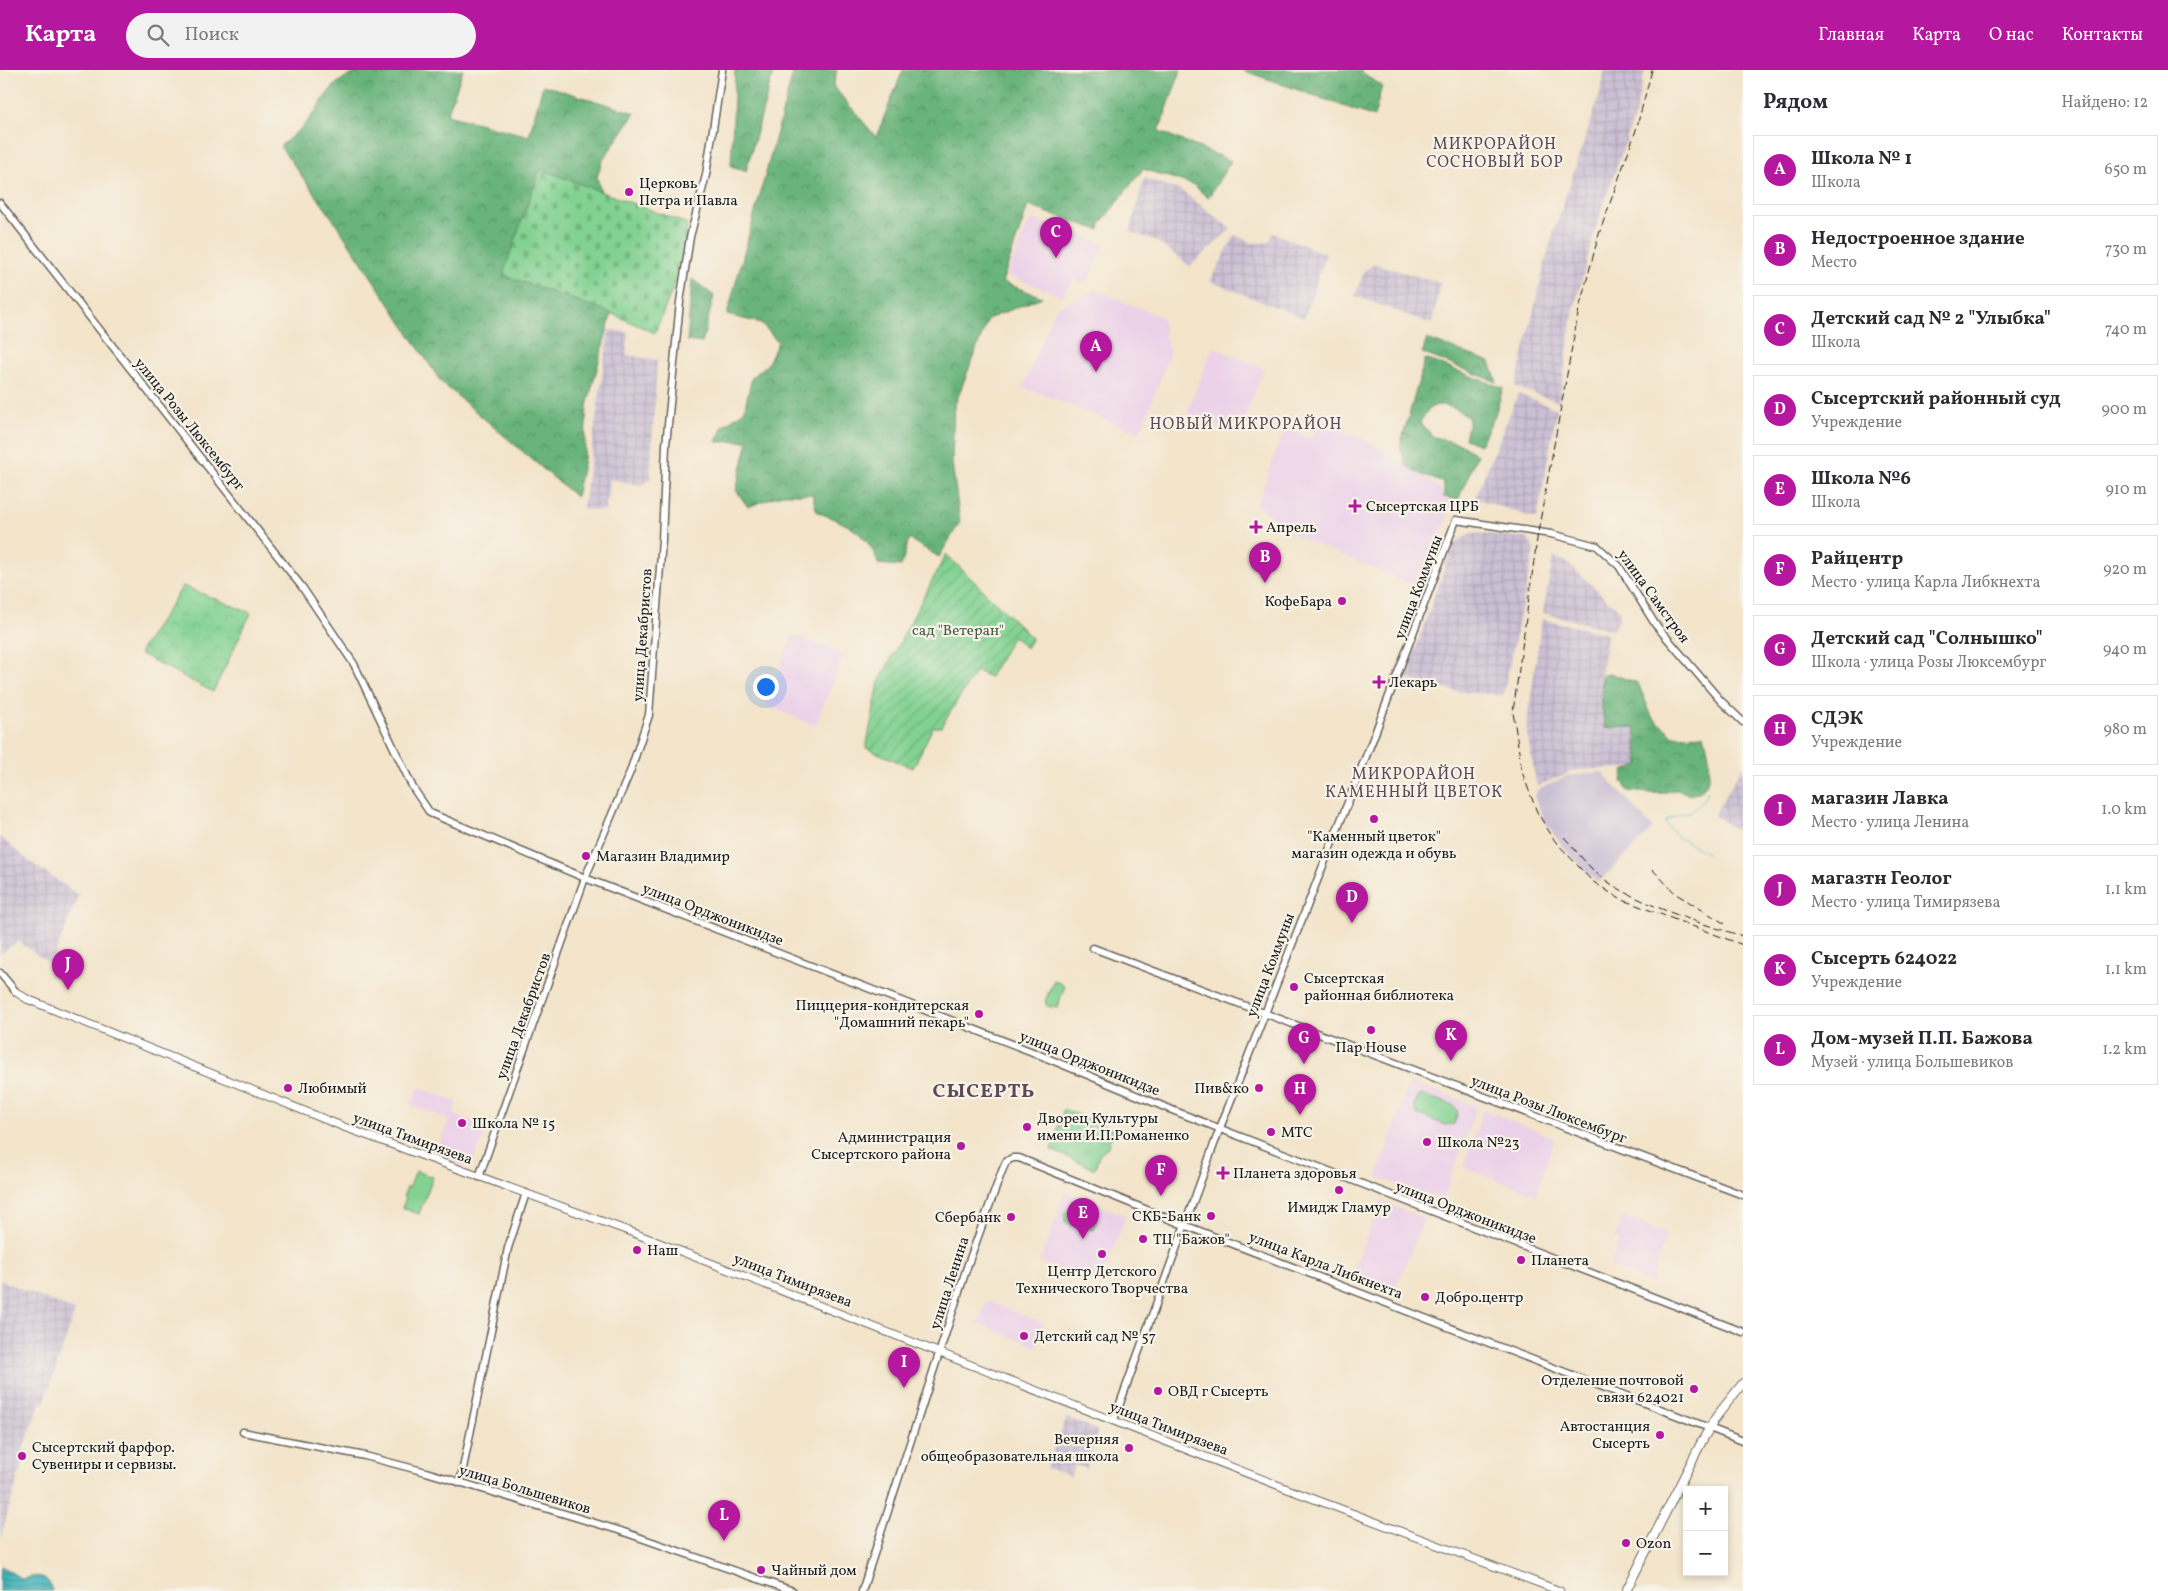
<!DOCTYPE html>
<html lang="ru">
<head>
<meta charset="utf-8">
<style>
  :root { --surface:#fff; --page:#f2f2f3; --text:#2b2b33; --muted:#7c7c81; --line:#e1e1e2; --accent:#b5179e }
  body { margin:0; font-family:Vollkorn,serif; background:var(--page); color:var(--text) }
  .controls { position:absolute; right:15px; bottom:15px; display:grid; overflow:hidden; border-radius:0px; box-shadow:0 2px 8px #0003 }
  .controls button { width:45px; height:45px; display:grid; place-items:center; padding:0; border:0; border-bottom:1px solid var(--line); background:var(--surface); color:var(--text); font:25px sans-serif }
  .you { position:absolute; left:765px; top:616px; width:18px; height:18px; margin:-12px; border:4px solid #fff; border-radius:50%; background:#1a73e8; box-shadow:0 0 0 8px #1a73e833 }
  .badge { display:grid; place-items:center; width:32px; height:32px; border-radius:50%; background:var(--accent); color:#fff; font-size:16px; font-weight:700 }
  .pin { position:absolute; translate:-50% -41px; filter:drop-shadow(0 1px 2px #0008) }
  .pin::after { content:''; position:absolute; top:26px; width:18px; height:15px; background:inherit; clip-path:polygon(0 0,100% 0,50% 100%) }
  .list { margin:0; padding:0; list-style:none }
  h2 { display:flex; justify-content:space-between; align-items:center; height:65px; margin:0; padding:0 20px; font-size:21px }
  h2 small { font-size:16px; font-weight:400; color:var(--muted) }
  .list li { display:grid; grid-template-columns:32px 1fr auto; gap:15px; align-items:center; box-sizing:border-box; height:70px; margin:0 10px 10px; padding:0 10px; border:1px solid var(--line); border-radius:0px }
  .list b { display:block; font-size:19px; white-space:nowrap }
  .list p { margin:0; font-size:16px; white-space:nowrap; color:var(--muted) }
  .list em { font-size:16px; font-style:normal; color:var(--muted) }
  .icon { flex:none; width:28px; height:28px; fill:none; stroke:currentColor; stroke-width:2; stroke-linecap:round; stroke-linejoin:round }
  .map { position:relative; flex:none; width:1743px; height:1521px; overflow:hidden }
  header { display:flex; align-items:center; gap:30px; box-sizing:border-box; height:70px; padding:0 25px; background:var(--accent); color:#fff }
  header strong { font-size:24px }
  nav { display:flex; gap:28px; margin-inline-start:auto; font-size:18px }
  .search { width:350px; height:45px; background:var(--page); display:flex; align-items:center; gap:12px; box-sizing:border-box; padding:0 18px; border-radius:28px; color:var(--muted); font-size:19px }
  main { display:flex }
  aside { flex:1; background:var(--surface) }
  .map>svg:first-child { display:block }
</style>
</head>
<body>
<header>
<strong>Карта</strong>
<div class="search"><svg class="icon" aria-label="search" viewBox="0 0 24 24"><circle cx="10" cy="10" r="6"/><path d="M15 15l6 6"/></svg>Поиск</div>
<nav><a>Главная</a><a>Карта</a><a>О нас</a><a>Контакты</a></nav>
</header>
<main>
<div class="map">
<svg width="1743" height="1521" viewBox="0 0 1743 1521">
  <defs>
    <pattern id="industrial-grid" width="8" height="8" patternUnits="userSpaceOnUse" patternTransform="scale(1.25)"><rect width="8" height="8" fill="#cbbfd4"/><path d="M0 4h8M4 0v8" fill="none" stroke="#aea4b5"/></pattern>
    <pattern id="grass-tufts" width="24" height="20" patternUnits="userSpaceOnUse" patternTransform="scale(1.25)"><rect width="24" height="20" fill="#82d292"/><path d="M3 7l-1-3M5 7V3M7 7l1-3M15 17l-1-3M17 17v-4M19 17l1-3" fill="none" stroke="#70b47d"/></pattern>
    <pattern id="forest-crowns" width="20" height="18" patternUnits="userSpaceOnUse" patternTransform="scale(1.25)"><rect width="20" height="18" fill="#69b47c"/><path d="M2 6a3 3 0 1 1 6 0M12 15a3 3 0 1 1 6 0" fill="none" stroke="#569265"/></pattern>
    <pattern id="cemetery-stones" width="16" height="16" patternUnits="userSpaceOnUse" patternTransform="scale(1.25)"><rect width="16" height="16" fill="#82d292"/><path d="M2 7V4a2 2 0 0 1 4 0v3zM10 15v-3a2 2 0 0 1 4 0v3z" fill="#70b47d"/></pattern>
    <pattern id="park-crowns" width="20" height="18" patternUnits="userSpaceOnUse" patternTransform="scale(1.25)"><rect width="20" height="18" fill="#82d292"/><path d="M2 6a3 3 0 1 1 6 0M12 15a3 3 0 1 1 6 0" fill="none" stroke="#70b47d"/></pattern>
    <pattern id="garden-furrows" width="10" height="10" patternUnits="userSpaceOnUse" patternTransform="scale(1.25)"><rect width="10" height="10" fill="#82d292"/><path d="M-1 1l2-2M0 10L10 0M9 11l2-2" fill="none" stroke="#70b47d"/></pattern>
    <pattern id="water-rules" width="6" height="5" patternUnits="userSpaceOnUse" patternTransform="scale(1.25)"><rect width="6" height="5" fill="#44b4bb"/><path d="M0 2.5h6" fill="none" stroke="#389297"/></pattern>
  </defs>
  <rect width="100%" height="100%" fill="#f7f3e8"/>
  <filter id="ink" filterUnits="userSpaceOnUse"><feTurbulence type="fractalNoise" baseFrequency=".02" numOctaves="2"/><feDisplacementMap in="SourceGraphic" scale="10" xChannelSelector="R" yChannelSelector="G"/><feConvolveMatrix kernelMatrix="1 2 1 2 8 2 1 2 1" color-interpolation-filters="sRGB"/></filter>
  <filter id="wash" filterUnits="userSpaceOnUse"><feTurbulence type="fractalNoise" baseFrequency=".0096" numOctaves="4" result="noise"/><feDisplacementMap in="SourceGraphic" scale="20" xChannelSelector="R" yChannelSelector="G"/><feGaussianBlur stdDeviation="1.12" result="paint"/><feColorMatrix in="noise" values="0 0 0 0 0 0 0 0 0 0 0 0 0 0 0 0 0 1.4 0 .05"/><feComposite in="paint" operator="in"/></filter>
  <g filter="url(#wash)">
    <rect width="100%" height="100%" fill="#f3e4ca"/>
    <g fill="#ecd1e9">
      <path d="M1031 148 1103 174 1092 203 1085 213 1073 209 1062 226 1007 205Z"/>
      <path d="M1096 220 1162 247 1169 287 1140 363 1023 317 1056 238Z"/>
      <path d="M1213 277 1264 298 1238 365 1187 343Z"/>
      <path d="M1319 354 1366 370 1441 419 1451 437 1419 517 1289 463 1257 434 1285 357 1311 369Z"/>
      <path d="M792 564 844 585 815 656 767 635Z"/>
      <path d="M1410 1012 1477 1036 1443 1130 1377 1107Z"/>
      <path d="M418 1017 457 1032 453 1044 488 1058 470 1098 435 1085 449 1049 411 1036Z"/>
      <path d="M1483 1040 1555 1068 1536 1125 1463 1097Z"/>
      <path d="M1066 1122 1126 1146 1100 1215 1039 1192Z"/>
      <path d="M1381 1131 1424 1148 1395 1220 1352 1203Z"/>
      <path d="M1623 1146 1666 1164 1651 1213 1610 1196 1620 1170 1615 1168Z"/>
      <path d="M987 1231 1043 1253 1037 1277 978 1254Z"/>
    </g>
    <g fill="url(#industrial-grid)">
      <path d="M1605 0H1645L1635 45 1597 153 1574 239 1559 332 1515 317 1550 173 1599 27Z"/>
      <path d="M1144 108 1182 121 1231 159 1190 196 1155 170 1130 162Z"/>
      <path d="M1273 163 1326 184 1304 248 1210 211 1235 165 1252 173 1269 172Z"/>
      <path d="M1374 194 1440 213 1432 254 1355 226 1364 201Z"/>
      <path d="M609 260 628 262 626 285 657 290 650 410 641 415 610 409 605 441 583 439Z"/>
      <path d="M1518 324 1557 339 1537 449 1475 428Z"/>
      <path d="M1471 463 1528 468 1534 480 1503 625 1452 621 1405 608 1453 474Z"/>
      <path d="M1553 487 1565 491 1620 541 1619 551 1613 560 1543 543Z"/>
      <path d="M1542 549 1607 564 1602 597 1601 632 1605 658 1634 657 1639 695 1629 698 1576 700 1537 716 1526 659Z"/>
      <path d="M1743 696V765L1714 745Z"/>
      <path d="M0 767 30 792 79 825 51 894 18 871 0 884Z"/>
      <path d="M0 1210 75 1241 44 1333H40L23 1380 28 1382 24 1393 22 1394 0 1469Z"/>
      <path d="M1067 1347 1098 1361 1086 1398 1074 1395 1071 1406 1046 1398Z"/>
    </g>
    <path fill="#cbbfd4" d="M1602 702 1653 758 1598 813 1563 777 1544 750 1534 726 1538 720 1566 706Z"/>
    <path fill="url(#grass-tufts)" stroke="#4f7757" d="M1064 1039 1113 1059 1108 1077 1100 1083 1095 1099 1051 1080Z"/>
    <g fill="url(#forest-crowns)" stroke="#42684c">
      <path d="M369 0H463L447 45 529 66 543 15 635 43 603 90 597 107 602 125 612 242 587 336 584 389 576 427 441 312 333 149 280 76C291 67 303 58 311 47 331 20 333 7 369 0Z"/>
      <path d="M735 0H774L746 101 731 96Z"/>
      <path d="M794 0H837L833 16 876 67 903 0H1181L1159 61 1231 91 1208 128 1194 115 1143 99 1100 154 1099 160 1028 136 1002 212 1042 227 988 249 954 337 952 392 960 452 939 487 909 469 901 496 878 494C869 462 845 453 817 442L812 424H782L748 437 736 420 748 371 716 372 723 356 744 341 752 307 767 295 778 272 761 253 727 245Z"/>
      <path d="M1242 0H1359L1382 16 1374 47Z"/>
      <path d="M692 209 714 226 702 273 687 271Z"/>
      <path d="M1427 269 1490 292 1497 312 1422 283Z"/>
      <path d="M1425 289 1503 318 1495 345 1480 375 1465 369 1469 349C1460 340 1441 329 1429 339 1425 343 1422 349 1420 353L1434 367 1460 374 1477 385 1458 430 1444 427V413L1422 405 1406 396 1400 376Z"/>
      <path d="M1609 603 1638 613 1652 647 1674 666 1704 665C1709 680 1716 714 1697 723 1689 726 1682 720 1675 720 1671 720 1667 722 1663 723 1652 724 1640 722 1628 721L1622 711 1624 701 1639 695 1635 657 1605 658 1601 632 1602 606Z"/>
    </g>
    <path fill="url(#cemetery-stones)" stroke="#4f7757" d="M540 99 688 154 679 203 655 263 601 239 503 205Z"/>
    <path fill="url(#park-crowns)" stroke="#4f7757" d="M183 516 251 543 213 622 139 583Z"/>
    <path fill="url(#garden-furrows)" stroke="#4f7757" d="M946 484 1032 568 1026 578 1013 566 990 607 976 601 941 657H933L913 698 866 678 879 612Z"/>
    <g fill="#82d292" stroke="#4f7757">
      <path d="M1054 910 1065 916 1057 938 1047 936 1045 931Z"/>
      <path d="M1423 1025 1453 1035 1458 1042 1454 1054 1445 1055 1417 1044 1414 1036 1418 1027Z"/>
      <path d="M416 1101 433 1107 419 1144 402 1138 406 1128 403 1127 407 1117 409 1118Z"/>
      <path d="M1071 1138 1097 1147 1094 1160 1065 1153 1064 1143Z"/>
    </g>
    <path fill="url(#water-rules)" stroke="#30686c" d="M1 1496 22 1509C37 1505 48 1503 52 1521H0Z"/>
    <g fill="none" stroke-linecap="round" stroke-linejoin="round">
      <path stroke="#44b4bb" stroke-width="1" d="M1708 721C1695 749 1684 738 1665 752L1676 766 1709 784"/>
    </g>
  </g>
  <g filter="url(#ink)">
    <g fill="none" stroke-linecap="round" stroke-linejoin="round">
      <g stroke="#676259" stroke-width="9">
        <g id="tertiary">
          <path d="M0 133 302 517 354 594 413 718 430 743 585 808 1030 981 1172 1040 1743 1262"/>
          <path d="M1093 878 1743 1125"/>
          <path d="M0 903 16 922"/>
          <path d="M479 1107 585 808 630 702 649 645 662 470 666 375 680 232 690 167 706 105 722 0"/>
          <path d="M1114 1350 1220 1058 1374 666 1456 450 1551 464 1597 476 1619 496 1655 554 1720 630 1743 652"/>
          <path d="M243 1362 365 1386 426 1402 618 1460 793 1521"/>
          <path d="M460 1413 508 1178 526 1123"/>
          <path d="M862 1521 968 1194 1002 1101 1006 1092 1012 1088H1019L1184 1155 1743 1371"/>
        </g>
      </g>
      <g stroke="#676259" stroke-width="9">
        <path id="secondary" d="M16 922 27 929 344 1057 634 1163 1290 1420 1560 1521"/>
      </g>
      <g stroke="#676259" stroke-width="10">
        <path id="primary" d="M1626 1521 1702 1371 1716 1347 1743 1313"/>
      </g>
      <use href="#tertiary" stroke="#fff" stroke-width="6"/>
      <use href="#secondary" stroke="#fff" stroke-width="7"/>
      <use href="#primary" stroke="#fff" stroke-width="8"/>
      <g stroke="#1c1c1c" stroke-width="1" stroke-dasharray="8 4" stroke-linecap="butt">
        <path d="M1652 0 1636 60 1599 164 1579 239 1538 462 1513 642 1522 702 1537 742 1555 771 1592 811 1620 829 1743 875"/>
        <path d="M1564 767C1576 780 1587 796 1601 807 1635 833 1701 854 1743 866"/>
        <path d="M1652 799 1676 824 1727 855"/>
      </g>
    </g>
  </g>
  <g fill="#b5179e" stroke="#f7f3e8" stroke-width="2">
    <circle cx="629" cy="122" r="5"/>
    <path d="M1352.5 428.5h5v5h5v5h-5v5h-5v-5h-5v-5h5z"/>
    <path d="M1253.5 449.5h5v5h5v5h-5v5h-5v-5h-5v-5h5z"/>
    <circle cx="1342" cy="531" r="5"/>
    <path d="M1376.5 604.5h5v5h5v5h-5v5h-5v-5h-5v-5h5z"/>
    <circle cx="1374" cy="749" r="5"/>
    <circle cx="586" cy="786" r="5"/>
    <circle cx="1294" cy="917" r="5"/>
    <circle cx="979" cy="944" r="5"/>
    <circle cx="1371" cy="960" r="5"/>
    <circle cx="288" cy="1018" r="5"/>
    <circle cx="1259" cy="1018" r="5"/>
    <circle cx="462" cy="1053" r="5"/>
    <circle cx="1027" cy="1057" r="5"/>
    <circle cx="1271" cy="1062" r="5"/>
    <circle cx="1427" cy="1072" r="5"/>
    <circle cx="961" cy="1076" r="5"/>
    <path d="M1220.5 1095.5h5v5h5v5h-5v5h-5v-5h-5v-5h5z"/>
    <circle cx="1339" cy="1120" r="5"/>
    <circle cx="1211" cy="1146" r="5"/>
    <circle cx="1011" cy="1147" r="5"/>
    <circle cx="1143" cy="1169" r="5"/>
    <circle cx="637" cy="1180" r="5"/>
    <circle cx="1102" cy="1184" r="5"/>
    <circle cx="1521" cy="1190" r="5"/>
    <circle cx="1425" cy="1227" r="5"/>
    <circle cx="1024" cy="1266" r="5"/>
    <circle cx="1694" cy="1319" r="5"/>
    <circle cx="1158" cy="1321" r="5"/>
    <circle cx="1660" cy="1365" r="5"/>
    <circle cx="1129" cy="1378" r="5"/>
    <circle cx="22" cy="1386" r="5"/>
    <circle cx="1626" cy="1473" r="5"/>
    <circle cx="761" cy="1500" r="5"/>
  </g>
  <g text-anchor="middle" stroke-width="4.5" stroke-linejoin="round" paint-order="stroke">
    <g font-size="15" fill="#1c1c1c" stroke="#f7f3e8" text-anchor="start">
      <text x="639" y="118">Церковь<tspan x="639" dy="17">Петра и Павла</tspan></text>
      <text x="1366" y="441">Сысертская ЦРБ</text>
      <text x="1266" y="462">Апрель</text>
      <text x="1332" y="536" text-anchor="end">КофеБара</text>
      <text x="1389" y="617">Лекарь</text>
      <text x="1374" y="771" text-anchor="middle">"Каменный цветок"<tspan x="1374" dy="17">магазин одежда и обувь</tspan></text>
      <text x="596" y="791">Магазин Владимир</text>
      <text x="1304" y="913">Сысертская<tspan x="1304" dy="17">районная библиотека</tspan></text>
      <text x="969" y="940" text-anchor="end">Пиццерия-кондитерская<tspan x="969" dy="17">"Домашний пекарь"</tspan></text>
      <text x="1371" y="982" text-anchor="middle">Пар House</text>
      <text x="298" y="1023">Любимый</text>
      <text x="1249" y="1023" text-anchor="end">Пив&amp;ко</text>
      <text x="1037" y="1053">Дворец Культуры<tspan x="1037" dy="17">имени И.П.Романенко</tspan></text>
      <text x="472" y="1058">Школа № 15</text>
      <text x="1281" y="1067">МТС</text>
      <text x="951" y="1072" text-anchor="end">Администрация<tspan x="951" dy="17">Сысертского района</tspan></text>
      <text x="1437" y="1077">Школа №23</text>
      <text x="1233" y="1108">Планета здоровья</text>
      <text x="1339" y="1142" text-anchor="middle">Имидж Гламур</text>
      <text x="1201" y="1151" text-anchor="end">СКБ-Банк</text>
      <text x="1001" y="1152" text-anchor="end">Сбербанк</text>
      <text x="1153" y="1174">ТЦ "Бажов"</text>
      <text x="647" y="1185">Наш</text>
      <text x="1531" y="1195">Планета</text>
      <text x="1102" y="1206" text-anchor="middle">Центр Детского<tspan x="1102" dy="17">Технического Творчества</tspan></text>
      <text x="1435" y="1232">Добро.центр</text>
      <text x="1034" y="1271">Детский сад № 57</text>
      <text x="1684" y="1315" text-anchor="end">Отделение почтовой<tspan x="1684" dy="17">связи 624021</tspan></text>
      <text x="1168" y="1326">ОВД г Сысерть</text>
      <text x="1650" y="1361" text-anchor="end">Автостанция<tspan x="1650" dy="17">Сысерть</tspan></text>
      <text x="1119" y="1374" text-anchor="end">Вечерняя<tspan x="1119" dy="17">общеобразовательная школа</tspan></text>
      <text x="32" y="1382">Сысертский фарфор.<tspan x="32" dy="17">Сувениры и сервизы.</tspan></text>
      <text x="1636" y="1478">Ozon</text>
      <text x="771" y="1505">Чайный дом</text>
    </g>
    <g font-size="15" fill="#1c1c1c" stroke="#f7f3e8">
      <text transform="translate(190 354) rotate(51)" y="5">улица Розы Люксембург</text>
      <text transform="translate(1418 517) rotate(-69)" y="5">улица Коммуны</text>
      <text transform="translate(1654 526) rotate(54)" y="5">улица Самстроя</text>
      <text transform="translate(642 565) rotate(-86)" y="5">улица Декабристов</text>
      <text transform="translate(713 844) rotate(21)" y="5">улица Орджоникидзе</text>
      <text transform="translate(1270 895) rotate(-69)" y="5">улица Коммуны</text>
      <text transform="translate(523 946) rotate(-70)" y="5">улица Декабристов</text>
      <text transform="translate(1090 993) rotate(22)" y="5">улица Орджоникидзе</text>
      <text transform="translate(1549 1039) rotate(21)" y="5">улица Розы Люксембург</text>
      <text transform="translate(413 1068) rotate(20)" y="5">улица Тимирязева</text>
      <text transform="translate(1466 1142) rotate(21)" y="5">улица Орджоникидзе</text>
      <text transform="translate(1326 1195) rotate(21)" y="5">улица Карла Либкнехта</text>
      <text transform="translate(793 1210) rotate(21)" y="5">улица Тимирязева</text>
      <text transform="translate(949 1213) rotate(-72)" y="5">улица Ленина</text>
      <text transform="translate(1169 1358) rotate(21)" y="5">улица Тимирязева</text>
      <text transform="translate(525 1419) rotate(17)" y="5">улица Большевиков</text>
    </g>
    <g font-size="15" fill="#405c45" stroke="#f7f3e8">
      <text x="958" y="565">сад "Ветеран"</text>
    </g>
    <g font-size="16" letter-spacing="1" fill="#5e4a57" stroke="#f7f3e8">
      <text x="1495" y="79">МИКРОРАЙОН<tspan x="1495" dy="18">СОСНОВЫЙ БОР</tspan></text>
      <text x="1246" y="359">НОВЫЙ МИКРОРАЙОН</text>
      <text x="1414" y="709">МИКРОРАЙОН<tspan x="1414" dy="18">КАМЕННЫЙ ЦВЕТОК</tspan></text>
    </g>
    <g font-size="20" font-weight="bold" letter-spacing="1" fill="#5e4a57" stroke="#f7f3e8">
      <text x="984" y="1027">СЫСЕРТЬ</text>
    </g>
  </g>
</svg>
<div class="controls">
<button>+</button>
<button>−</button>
</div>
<div class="you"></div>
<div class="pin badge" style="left:1096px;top:302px">A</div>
<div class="pin badge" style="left:1265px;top:513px">B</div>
<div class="pin badge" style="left:1056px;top:188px">C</div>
<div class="pin badge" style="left:1352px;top:853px">D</div>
<div class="pin badge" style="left:1083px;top:1169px">E</div>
<div class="pin badge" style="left:1161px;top:1126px">F</div>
<div class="pin badge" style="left:1304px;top:994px">G</div>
<div class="pin badge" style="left:1300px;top:1045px">H</div>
<div class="pin badge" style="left:904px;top:1318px">I</div>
<div class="pin badge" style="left:68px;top:920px">J</div>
<div class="pin badge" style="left:1451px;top:991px">K</div>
<div class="pin badge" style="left:724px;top:1471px">L</div>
</div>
<aside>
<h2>Рядом<small>Найдено: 12</small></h2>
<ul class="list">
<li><span class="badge">A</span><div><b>Школа № 1</b><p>Школа</p></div><em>650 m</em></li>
<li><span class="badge">B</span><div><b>Недостроенное здание</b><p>Место</p></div><em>730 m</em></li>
<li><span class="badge">C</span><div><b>Детский сад № 2 &quot;Улыбка&quot;</b><p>Школа</p></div><em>740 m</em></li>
<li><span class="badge">D</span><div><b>Сысертский районный суд</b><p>Учреждение</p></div><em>900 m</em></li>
<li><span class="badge">E</span><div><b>Школа №6</b><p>Школа</p></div><em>910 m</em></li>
<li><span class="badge">F</span><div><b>Райцентр</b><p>Место · улица Карла Либкнехта</p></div><em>920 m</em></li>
<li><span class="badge">G</span><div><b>Детский сад &quot;Солнышко&quot;</b><p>Школа · улица Розы Люксембург</p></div><em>940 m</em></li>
<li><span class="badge">H</span><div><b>СДЭК</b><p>Учреждение</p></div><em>980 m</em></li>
<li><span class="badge">I</span><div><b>магазин Лавка</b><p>Место · улица Ленина</p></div><em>1.0 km</em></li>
<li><span class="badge">J</span><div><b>магазтн Геолог</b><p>Место · улица Тимирязева</p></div><em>1.1 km</em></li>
<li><span class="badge">K</span><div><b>Сысерть 624022</b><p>Учреждение</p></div><em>1.1 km</em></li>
<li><span class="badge">L</span><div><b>Дом-музей П.П. Бажова</b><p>Музей · улица Большевиков</p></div><em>1.2 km</em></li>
</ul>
</aside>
</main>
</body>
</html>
